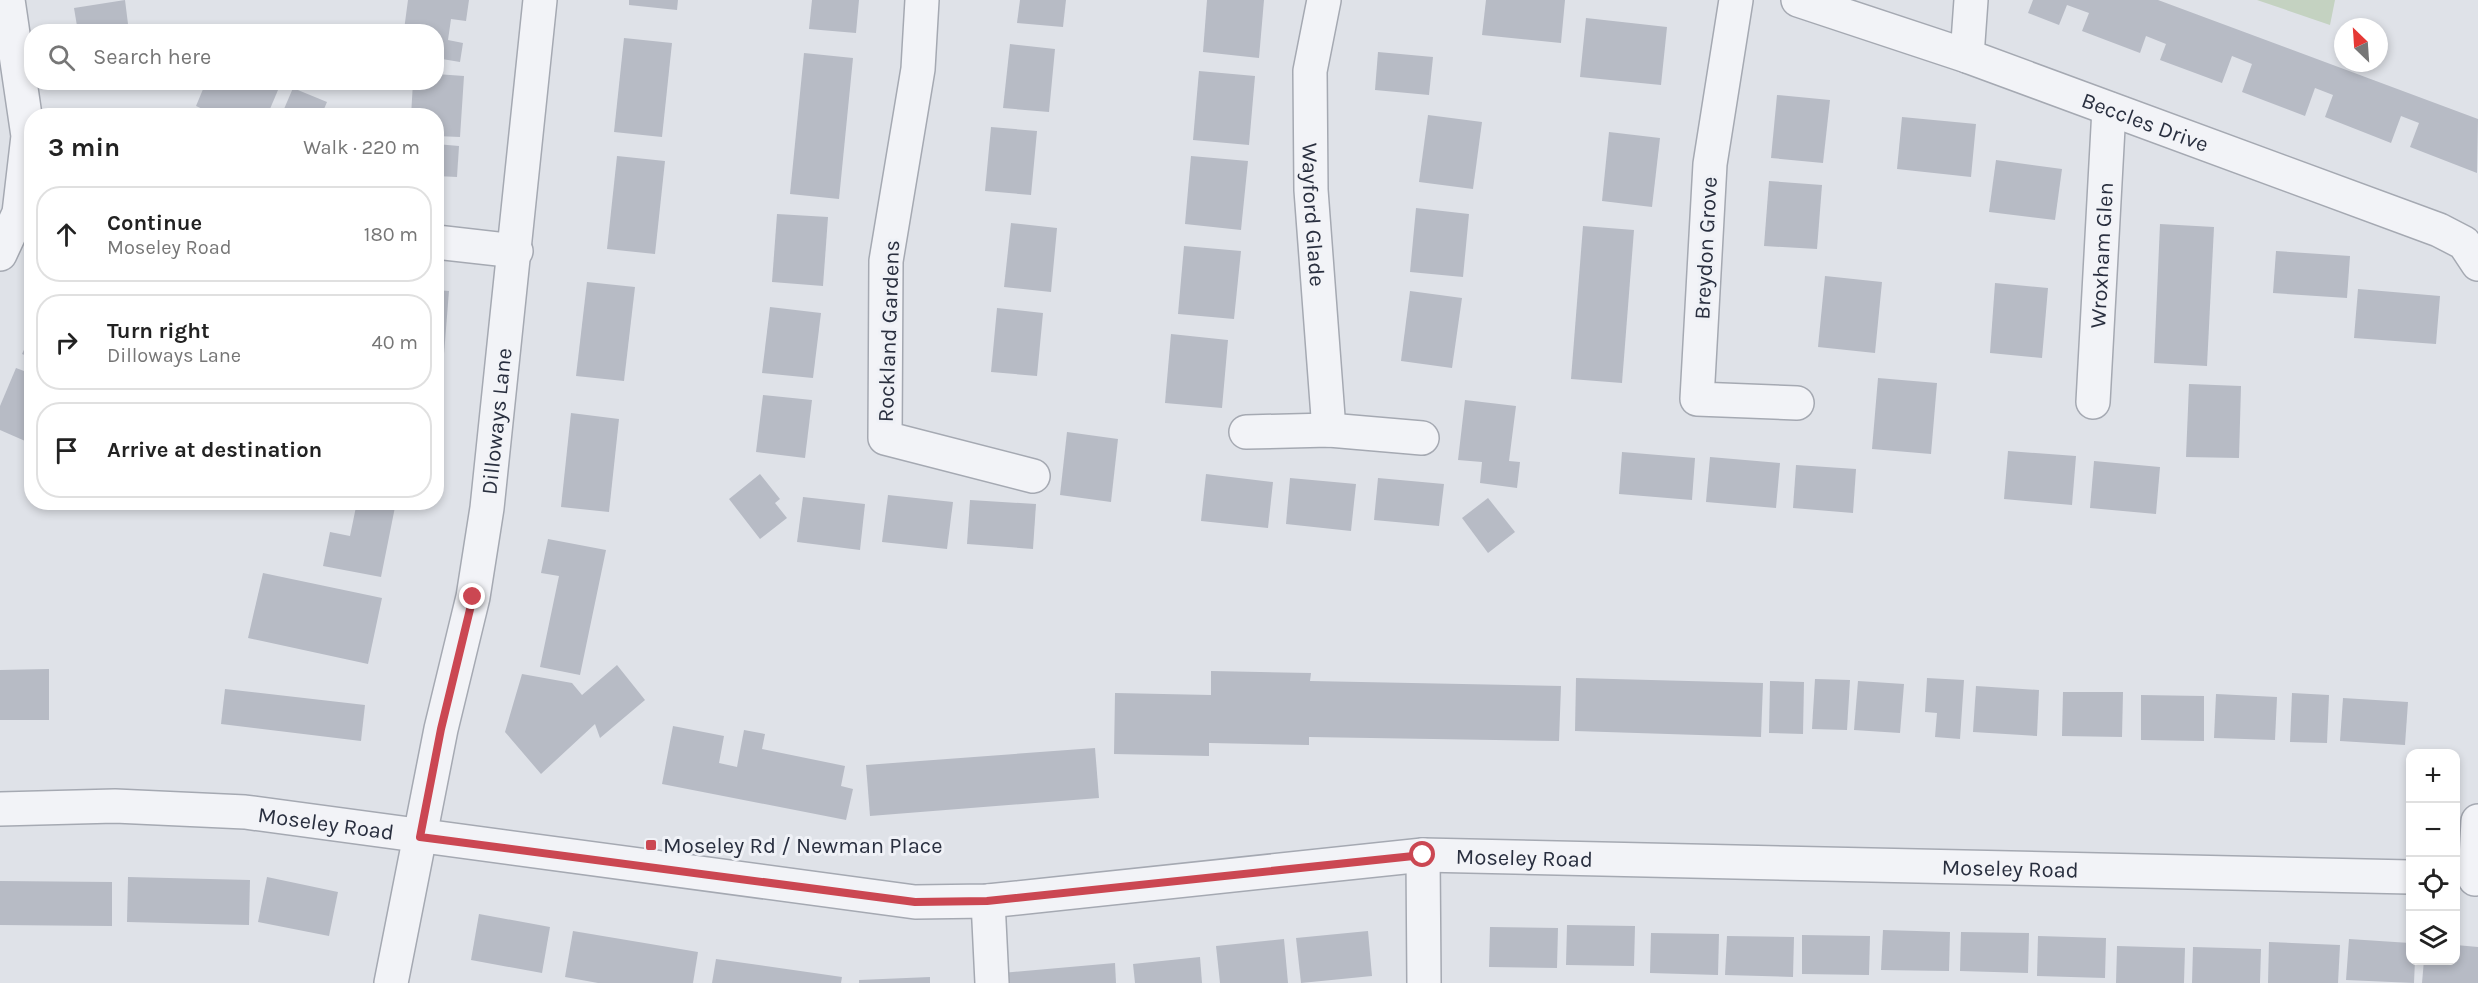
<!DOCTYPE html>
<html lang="en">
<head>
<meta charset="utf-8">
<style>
  :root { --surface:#fff; --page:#f6f6f6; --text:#222; --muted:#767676; --line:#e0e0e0 }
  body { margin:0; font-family:Karla,sans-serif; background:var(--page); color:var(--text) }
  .controls { position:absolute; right:18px; bottom:18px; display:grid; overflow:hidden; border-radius:12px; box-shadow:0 3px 9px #0003 }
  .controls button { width:54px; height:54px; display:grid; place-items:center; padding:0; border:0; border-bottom:2px solid var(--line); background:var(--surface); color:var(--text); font:30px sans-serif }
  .compass { position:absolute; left:2334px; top:18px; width:54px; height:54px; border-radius:50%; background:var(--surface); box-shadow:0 3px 9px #0003; rotate:335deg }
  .stop { position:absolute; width:18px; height:18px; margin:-14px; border:4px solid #cb4752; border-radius:50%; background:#fff }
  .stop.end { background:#cb4752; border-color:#fff; box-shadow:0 2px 6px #0008 }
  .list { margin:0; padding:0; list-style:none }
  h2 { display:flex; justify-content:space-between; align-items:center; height:78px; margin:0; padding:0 24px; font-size:26px }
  h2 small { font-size:20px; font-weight:400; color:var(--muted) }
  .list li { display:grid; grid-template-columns:39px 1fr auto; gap:18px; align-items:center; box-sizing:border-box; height:96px; margin:0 12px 12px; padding:0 12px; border:2px solid var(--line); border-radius:24px }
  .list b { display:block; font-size:22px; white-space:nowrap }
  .list p { margin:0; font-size:20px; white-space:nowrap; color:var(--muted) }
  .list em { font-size:20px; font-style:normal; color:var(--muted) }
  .icon { flex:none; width:33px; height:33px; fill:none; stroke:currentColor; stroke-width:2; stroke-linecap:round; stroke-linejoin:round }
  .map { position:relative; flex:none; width:2478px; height:983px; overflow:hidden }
  .search { position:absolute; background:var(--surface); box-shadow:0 3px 9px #0003; left:24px; top:24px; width:420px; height:66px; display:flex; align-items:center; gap:15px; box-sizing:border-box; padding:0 21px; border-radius:24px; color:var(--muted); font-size:22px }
  .panel { position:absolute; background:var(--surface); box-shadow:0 3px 9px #0003; left:24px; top:108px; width:420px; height:402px; border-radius:24px }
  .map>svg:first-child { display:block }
</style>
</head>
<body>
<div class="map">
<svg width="2478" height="983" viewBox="0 0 2478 983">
  <rect width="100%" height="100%" fill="#dfe2e8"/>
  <path fill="#c4d2c1" d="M2257 0H2335L2330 25Z"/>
  <g fill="#b7bbc5">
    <path d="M125 0 129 32H78L74 8Z"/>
    <path d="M408 0H469L466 21 451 19 448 40 463 43 460 62 436 58V32H391L392 28 404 30Z"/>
    <path d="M629 0H678L677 10 629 5Z"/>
    <path d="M812 0H859L856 33 809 29Z"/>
    <path d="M1020 0H1066L1063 27 1017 23Z"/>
    <path d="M1207 0H1264L1259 58 1203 52Z"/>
    <path d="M1486 0H1565L1561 43 1482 35Z"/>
    <path d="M2033 0H2158L2478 119 2477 173 2410 147 2419 123 2401 116 2391 143 2325 117 2333 95 2315 88 2305 116 2242 92 2252 64 2232 56 2222 83 2160 60 2166 44 2146 36 2140 53 2082 31 2089 13 2067 5 2059 25 2028 13Z"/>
    <path d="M1586 18 1667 27 1661 85 1580 77Z"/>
    <path d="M624 38 672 43 662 137 614 132Z"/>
    <path d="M1010 44 1055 49 1049 112 1003 108Z"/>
    <path d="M1378 52 1433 57 1429 95 1375 90Z"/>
    <path d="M804 53 853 58 839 199 790 194Z"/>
    <path d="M1199 71 1255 76 1249 145 1193 140Z"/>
    <path d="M436 74 464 76 460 137 436 136V116H411L413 82H436Z"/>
    <path d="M206 82H261L278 90 267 116H218L196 106Z"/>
    <path d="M293 88 327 102 321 116H281Z"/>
    <path d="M1777 95 1830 100 1823 163 1771 158Z"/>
    <path d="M1428 115 1482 122 1473 189 1419 182Z"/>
    <path d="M1902 117 1976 124 1971 177 1897 169Z"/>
    <path d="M991 127 1037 131 1031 195 985 191Z"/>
    <path d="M1609 132 1660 138 1652 207 1602 201Z"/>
    <path d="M436 144 459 146 457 177 436 176Z"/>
    <path d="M617 156 665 161 655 254 607 249Z"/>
    <path d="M1191 156 1248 161 1241 230 1185 224Z"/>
    <path d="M1996 160 2062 169 2055 220 1989 212Z"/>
    <path d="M1769 181 1822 185 1817 249 1764 246Z"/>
    <path d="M1416 208 1469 214 1463 277 1410 272Z"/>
    <path d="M777 214 828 217 823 286 772 282Z"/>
    <path d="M1011 223 1057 228 1051 292 1004 287Z"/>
    <path d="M2160 224 2214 227 2207 366 2154 363Z"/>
    <path d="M1583 226 1634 230 1622 383 1571 379Z"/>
    <path d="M1184 246 1241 251 1234 319 1178 314Z"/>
    <path d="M2276 251 2350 256 2347 298 2273 293Z"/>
    <path d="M1825 276 1882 282 1875 353 1818 347Z"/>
    <path d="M587 282 635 287 624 381 576 376Z"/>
    <path d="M1995 283 2048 288 2042 358 1990 353Z"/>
    <path d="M2358 289 2440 296 2436 344 2354 338Z"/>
    <path d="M436 290 449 291 444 354 436 353Z"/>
    <path d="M1410 291 1462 298 1452 368 1401 361Z"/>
    <path d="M770 307 821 313 813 378 762 373Z"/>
    <path d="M997 308 1043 313 1037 376 991 372Z"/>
    <path d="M32 333V358L22 354Z"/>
    <path d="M1171 334 1228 340 1222 408 1165 403Z"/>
    <path d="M436 366 443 367 438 404H436Z"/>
    <path d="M16 368 32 374V444L0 430V406Z"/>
    <path d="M1878 378 1937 383 1931 454 1872 449Z"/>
    <path d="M2189 384 2241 386 2239 458 2186 457Z"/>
    <path d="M763 395 812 400 805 458 756 452Z"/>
    <path d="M1465 400 1516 406 1509 461 1520 462 1517 488 1480 483 1482 462 1458 460Z"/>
    <path d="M571 413 619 419 609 512 561 507Z"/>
    <path d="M1067 432 1118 439 1111 502 1060 495Z"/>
    <path d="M2008 451 2076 456 2072 505 2004 499Z"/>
    <path d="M1622 452 1695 458 1692 500 1619 494Z"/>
    <path d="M1710 457 1780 463 1776 508 1706 502Z"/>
    <path d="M2094 461 2160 467 2156 514 2090 508Z"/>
    <path d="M1796 465 1856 469 1853 513 1793 508Z"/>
    <path d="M760 474 780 499 775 503 787 518 760 539 729 499Z"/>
    <path d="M1206 474 1273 482 1268 528 1201 521Z"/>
    <path d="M1290 478 1356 484 1351 531 1286 524Z"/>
    <path d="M1378 478 1444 484 1439 526 1374 520Z"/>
    <path d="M888 495 953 502 947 549 882 542Z"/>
    <path d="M803 497 865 504 860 550 797 542Z"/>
    <path d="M1488 498 1515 532 1488 553 1462 518Z"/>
    <path d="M970 500 1036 504 1033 549 967 544Z"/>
    <path d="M357 502H396L381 577 323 566 330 532 350 536Z"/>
    <path d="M548 539 606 550 580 675 540 667 559 576 541 573Z"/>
    <path d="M263 573 382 598 368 664 248 638Z"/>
    <path d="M617 665 645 700 600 738 595 724 541 774 505 732 522 674 572 683 582 695Z"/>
    <path d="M49 669V720H0V670Z"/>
    <path d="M1211 671 1311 673 1310 681 1561 686 1559 741 1309 737V745L1209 743V756L1114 754 1115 693 1211 695Z"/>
    <path d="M1576 678 1763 683 1761 737 1575 731Z"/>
    <path d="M1927 678 1964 680 1960 739 1935 737 1937 713 1925 712Z"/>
    <path d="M1815 679 1850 680 1847 730 1812 729Z"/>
    <path d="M1770 681 1804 682 1803 734 1769 733Z"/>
    <path d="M1858 681 1904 684 1900 733 1854 730Z"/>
    <path d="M1976 686 2039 690 2037 736 1973 732Z"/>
    <path d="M225 689 365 705 361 741 221 724Z"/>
    <path d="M2063 692H2123L2122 737 2062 736Z"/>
    <path d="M2292 693 2329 695 2327 743 2290 742Z"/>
    <path d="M2216 694 2277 697 2275 740 2214 738Z"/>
    <path d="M2141 695 2204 696V741L2141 740Z"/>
    <path d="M2343 698 2408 702 2405 745 2340 741Z"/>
    <path d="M673 726 724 736 719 763 737 767 744 730 765 734 762 749 845 766 841 786 853 789 846 820 662 784Z"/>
    <path d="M1095 748 1099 798 870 816 866 765Z"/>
    <path d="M128 877 250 880 249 925 127 922Z"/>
    <path d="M267 877 338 892 329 936 258 922Z"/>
    <path d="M0 881 112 882V926L0 925Z"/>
    <path d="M479 914 550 927 542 973 471 960Z"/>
    <path d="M1567 925 1635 926 1634 966 1566 965Z"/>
    <path d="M1490 927 1558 928 1557 968 1489 967Z"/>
    <path d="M1883 930 1950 932 1949 971 1881 970Z"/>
    <path d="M573 931 698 952 693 983H598L565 977Z"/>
    <path d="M1368 931 1372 976 1301 983 1296 938Z"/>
    <path d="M1961 932 2029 933 2028 973 1960 971Z"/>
    <path d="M1651 933 1719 934 1718 975 1650 973Z"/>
    <path d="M1802 935 1870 936 1869 975 1802 974Z"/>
    <path d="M1727 936 1794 937 1793 977 1725 975Z"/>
    <path d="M2038 936 2106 938 2105 978 2037 976Z"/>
    <path d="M1284 939 1288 983H1220L1216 946Z"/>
    <path d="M2349 939 2410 943V960H2415L2414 983 2346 980Z"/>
    <path d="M2269 942 2340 945 2338 983H2268Z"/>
    <path d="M2456 945 2478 947V983H2422L2424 960H2456Z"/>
    <path d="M2117 946 2185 948 2184 983H2116Z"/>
    <path d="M2193 947 2261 949 2260 983H2192Z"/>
    <path d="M1200 957 1202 983H1135L1133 964Z"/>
    <path d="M716 959 842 977 841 983H712Z"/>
    <path d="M1115 963 1116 983H1003L1002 973Z"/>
    <path d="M930 977V983H859V980Z"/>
  </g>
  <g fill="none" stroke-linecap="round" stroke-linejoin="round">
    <g stroke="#a5a9b2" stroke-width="36">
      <g id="minor">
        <path d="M922 0 918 69 886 261 885 438 1033 476"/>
        <path id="s1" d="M1324 0 1310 71 1311 190 1329 430"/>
        <path d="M1736 0 1710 164 1697 399 1797 403"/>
        <path id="s2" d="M1798 0 1967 56 2439 230 2464 243 2478 264"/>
        <path d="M1967 56 1971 0"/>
        <path d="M436 242 516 251"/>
        <path d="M0 254 19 213 28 136 8 0"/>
        <path id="s3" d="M2093 402 2109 109"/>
        <path d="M1246 432 1329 430 1422 438"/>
        <path id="s4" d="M0 809 115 806 245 812 915 902 988 901 1423 855 2410 877"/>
        <path d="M1423 855 1424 983"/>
        <path d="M2475 879 2478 821"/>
        <path d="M988 901 992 983"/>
        <path id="s5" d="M391 983 441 729 473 597 487 508 540 0"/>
      </g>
    </g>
    <use href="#minor" stroke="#f2f3f7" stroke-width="33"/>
  </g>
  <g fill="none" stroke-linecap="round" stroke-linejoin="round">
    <path stroke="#cb4752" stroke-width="8" d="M473 597 441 729 420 837 915 902 987 901 1423 855"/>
  </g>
  <rect fill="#cb4752" stroke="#eff1f6" stroke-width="2" x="645" y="839" width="12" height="12" rx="3"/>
  <g text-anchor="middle" stroke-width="6" stroke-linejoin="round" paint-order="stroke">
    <g font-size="22" fill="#292f3f" stroke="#eff1f6">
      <text dy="8" stroke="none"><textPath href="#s2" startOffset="368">Beccles Drive</textPath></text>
      <text dy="8" stroke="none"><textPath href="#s1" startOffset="216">Wayford Glade</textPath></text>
      <text transform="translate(1705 248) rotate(-87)" y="8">Breydon Grove</text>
      <text dy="8" stroke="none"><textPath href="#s3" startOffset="147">Wroxham Glen</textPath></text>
      <text transform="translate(888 331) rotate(-88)" y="8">Rockland Gardens</text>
      <text dy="8" stroke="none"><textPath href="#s5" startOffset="572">Dilloways Lane</textPath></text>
      <text dy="8" stroke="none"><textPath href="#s4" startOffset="327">Moseley Road</textPath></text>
      <text dy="8" stroke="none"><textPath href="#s4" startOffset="1533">Moseley Road</textPath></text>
      <text dy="8" stroke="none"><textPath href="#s4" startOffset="2019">Moseley Road</textPath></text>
    </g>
    <g font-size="22" fill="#292f3f" stroke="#eff1f6" text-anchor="start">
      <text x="663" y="853">Moseley Rd / Newman Place</text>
    </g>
  </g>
</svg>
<div class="controls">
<button>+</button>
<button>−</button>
<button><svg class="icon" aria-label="locate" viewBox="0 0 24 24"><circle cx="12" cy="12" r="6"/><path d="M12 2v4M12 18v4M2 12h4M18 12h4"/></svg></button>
<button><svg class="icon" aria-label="layers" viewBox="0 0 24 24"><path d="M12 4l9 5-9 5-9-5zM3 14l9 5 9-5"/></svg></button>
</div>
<svg class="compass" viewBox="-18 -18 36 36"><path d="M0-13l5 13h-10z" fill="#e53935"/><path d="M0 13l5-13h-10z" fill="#767676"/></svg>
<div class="stop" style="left:1423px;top:855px"></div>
<div class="stop end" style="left:473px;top:597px"></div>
<div class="search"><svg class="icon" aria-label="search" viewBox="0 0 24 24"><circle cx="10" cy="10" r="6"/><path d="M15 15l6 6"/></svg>Search here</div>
<section class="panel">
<h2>3 min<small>Walk · 220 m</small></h2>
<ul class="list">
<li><svg class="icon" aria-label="ahead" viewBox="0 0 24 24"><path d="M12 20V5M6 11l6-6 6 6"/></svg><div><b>Continue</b><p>Moseley Road</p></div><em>180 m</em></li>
<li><svg class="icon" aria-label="right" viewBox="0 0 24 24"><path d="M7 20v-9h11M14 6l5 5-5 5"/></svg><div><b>Turn right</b><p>Dilloways Lane</p></div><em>40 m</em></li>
<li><svg class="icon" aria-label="arrive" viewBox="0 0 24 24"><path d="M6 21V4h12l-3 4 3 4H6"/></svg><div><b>Arrive at destination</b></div></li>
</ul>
</section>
</div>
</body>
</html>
